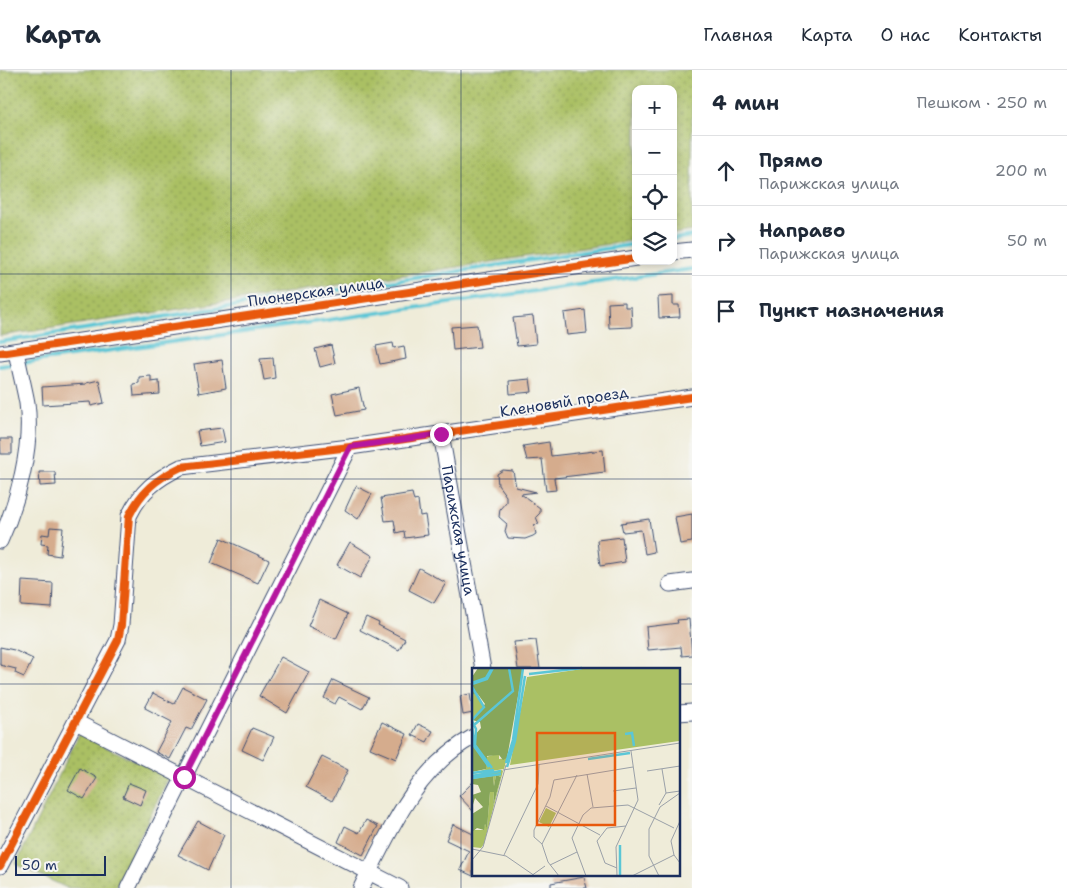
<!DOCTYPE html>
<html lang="ru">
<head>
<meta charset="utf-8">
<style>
  :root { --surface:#fff; --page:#f6f6f7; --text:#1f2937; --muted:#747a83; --line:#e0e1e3 }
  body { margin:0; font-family:"Shantell Sans",sans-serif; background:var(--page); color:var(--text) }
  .controls { position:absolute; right:15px; top:15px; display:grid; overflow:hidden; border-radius:10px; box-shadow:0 2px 8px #0003 }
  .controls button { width:45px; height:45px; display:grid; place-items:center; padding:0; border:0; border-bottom:1px solid var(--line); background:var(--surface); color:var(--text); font:25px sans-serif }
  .scale { position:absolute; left:15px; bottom:12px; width:91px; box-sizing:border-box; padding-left:5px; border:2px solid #1b2f5e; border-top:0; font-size:14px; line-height:18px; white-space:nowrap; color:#1b2f5e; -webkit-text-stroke:4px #f6f6f2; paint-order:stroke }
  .stop { position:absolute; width:15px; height:15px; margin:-11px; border:4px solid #b5179e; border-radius:50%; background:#fff }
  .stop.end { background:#b5179e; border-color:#fff; box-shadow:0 1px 5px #0008 }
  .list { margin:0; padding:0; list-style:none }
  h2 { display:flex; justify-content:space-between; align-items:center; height:65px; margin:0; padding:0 20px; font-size:21px }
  h2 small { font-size:16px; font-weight:400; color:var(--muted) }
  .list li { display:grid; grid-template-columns:32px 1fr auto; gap:15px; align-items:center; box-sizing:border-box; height:70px; padding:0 20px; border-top:1px solid var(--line) }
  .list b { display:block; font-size:19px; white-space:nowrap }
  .list p { margin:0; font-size:16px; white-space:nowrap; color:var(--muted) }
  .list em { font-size:16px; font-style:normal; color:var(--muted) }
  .icon { flex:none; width:28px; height:28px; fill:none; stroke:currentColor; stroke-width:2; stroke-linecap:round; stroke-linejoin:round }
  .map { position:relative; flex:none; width:692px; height:818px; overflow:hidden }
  header { display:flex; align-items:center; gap:30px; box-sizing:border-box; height:70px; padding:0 25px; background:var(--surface); border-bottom:1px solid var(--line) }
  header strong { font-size:24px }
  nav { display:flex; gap:28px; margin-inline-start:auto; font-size:18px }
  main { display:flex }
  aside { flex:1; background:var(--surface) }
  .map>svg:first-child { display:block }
</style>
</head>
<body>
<header>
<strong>Карта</strong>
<nav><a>Главная</a><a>Карта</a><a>О нас</a><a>Контакты</a></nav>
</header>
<main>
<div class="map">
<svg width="692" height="818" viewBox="0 0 692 818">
  <defs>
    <pattern id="grass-dots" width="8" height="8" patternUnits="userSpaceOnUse" patternTransform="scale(1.25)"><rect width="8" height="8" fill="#aac064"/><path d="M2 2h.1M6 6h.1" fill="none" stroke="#8a9c56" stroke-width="1.8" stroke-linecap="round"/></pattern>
  </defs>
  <rect width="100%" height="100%" fill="#f6f6f2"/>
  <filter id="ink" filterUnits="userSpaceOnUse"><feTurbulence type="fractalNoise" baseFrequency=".02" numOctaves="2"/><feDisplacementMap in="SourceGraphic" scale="10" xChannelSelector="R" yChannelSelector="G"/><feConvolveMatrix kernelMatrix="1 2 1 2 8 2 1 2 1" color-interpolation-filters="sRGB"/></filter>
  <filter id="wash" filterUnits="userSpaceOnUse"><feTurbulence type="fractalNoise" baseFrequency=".0096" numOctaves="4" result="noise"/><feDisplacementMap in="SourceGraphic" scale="20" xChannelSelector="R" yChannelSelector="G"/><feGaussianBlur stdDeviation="1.12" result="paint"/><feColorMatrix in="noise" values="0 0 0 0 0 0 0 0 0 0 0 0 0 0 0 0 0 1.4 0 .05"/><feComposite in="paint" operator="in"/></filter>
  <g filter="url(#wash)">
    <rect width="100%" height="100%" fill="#efecd9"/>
    <g fill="url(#grass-dots)" stroke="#627861">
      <path d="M0 0H692V161L673 164V19H636V170L0 266Z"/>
      <path d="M79 664 169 707 115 818H67L16 794Z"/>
    </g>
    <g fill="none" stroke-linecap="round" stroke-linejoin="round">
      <g stroke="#5bc6d6" stroke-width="4">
        <path d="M673 169 692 166"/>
        <path d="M0 272 636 174"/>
        <path d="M21 293 692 199"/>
        <path d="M0 296 14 294"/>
      </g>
    </g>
    <g id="blocks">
      <g fill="#d5ac8d">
        <path d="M673 226V235H679L680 247 659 248 658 227Z"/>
        <path d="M625 232V237H631L632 257 609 258 608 233Z"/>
        <path d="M585 240 587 263 567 265 564 243Z"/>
        <path d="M533 246 536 274 517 276 513 248Z"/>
        <path d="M477 255 480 277 453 280 451 257Z"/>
        <path d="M393 273 394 278 404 276 406 289 380 294 376 276Z"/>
        <path d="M331 275 335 293 320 297 315 279Z"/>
        <path d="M273 288 275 308 264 310 260 289Z"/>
        <path d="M222 290 226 318 199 323 194 294Z"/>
        <path d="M151 306V312L159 311 160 324 134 326 133 314 139 313V307Z"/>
        <path d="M530 309 532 322 510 324 509 311Z"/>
        <path d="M99 310 104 333 91 336 90 332 43 335 42 317 86 314V313Z"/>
        <path d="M359 318 364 340 337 345 332 324Z"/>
        <path d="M222 358 225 372 200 376 197 361Z"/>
        <path d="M0 369H12V384H1Z"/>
        <path d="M549 372 551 386 603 380 605 402 554 408 556 420 546 421 542 389 527 390 523 376Z"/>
        <path d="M503 400 513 401 516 417 536 422 521 424 540 438V443L536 447 539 454 534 455 536 464 533 466 525 469 508 468 505 461 507 454 499 447 500 439 506 432V426L498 415 497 404Z"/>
        <path d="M39 402H55L56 415 40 416Z"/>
        <path d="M356 416 372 424 358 449 345 440Z"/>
        <path d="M412 423 414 431 418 430 420 446 425 445 428 465 405 468 404 461 396 463 394 450 385 451 381 428Z"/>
        <path d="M692 444V472L680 474 675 447Z"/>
        <path d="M649 449 654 482 645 484 641 460 623 462 621 453Z"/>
        <path d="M50 457 63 458 60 486 47 484 48 475 41 474 42 464 49 465Z"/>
        <path d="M622 467 625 492 600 496 597 470Z"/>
        <path d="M221 468 269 490 258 513 211 493Z"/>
        <path d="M350 472 373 486 360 508 337 495Z"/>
        <path d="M419 498 446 513 434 533 409 520Z"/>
        <path d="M22 511 53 513 52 538 21 536Z"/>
        <path d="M319 530 348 544 336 569 308 556Z"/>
        <path d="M366 547 379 553 378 555 405 569 399 580 360 560Z"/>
        <path d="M689 549 692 585 682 586 681 577 648 580 646 557 678 553 677 550Z"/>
        <path d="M536 570 540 599H518L514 572Z"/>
        <path d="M0 577 14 580 33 589 24 607 15 603 16 599 0 595Z"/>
        <path d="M281 587 309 602 287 643 259 626Z"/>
        <path d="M333 610 369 627 362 639 339 627 335 634 324 628Z"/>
        <path d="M183 617 207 629 191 660 186 658 170 689 156 682 172 652 145 638 153 623 174 634Z"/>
        <path d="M470 624 473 643 463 645 460 626Z"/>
        <path d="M382 652 407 664 396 689 370 678Z"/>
        <path d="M418 654 433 661 427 672 412 665Z"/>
        <path d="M252 658 274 667 263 690 242 680Z"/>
        <path d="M322 687 348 700 332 731 306 717Z"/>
        <path d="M80 698 97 708 84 729 68 720Z"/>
        <path d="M473 712V741L459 726Z"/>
        <path d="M129 713 146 720 140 735 123 727Z"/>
        <path d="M366 750 378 756 363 785 338 772 345 756 359 763Z"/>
        <path d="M198 751 224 765 208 800 178 785Z"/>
        <path d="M453 754 473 764V806L460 800 469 781 446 770Z"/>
        <path d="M584 807 587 818H551V813Z"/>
      </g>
    </g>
  </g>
  <g filter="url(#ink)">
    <use href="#blocks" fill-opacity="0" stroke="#3b4b70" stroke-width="1"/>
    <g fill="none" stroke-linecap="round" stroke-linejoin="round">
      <g stroke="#3b4b70" stroke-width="17">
        <g id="minor">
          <path d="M673 182 692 180"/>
          <path d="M0 283 636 188"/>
          <path id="s1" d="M441 364 483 599"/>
          <path d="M0 471C18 432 33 376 27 333 24 316 19 298 16 281"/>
          <path d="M670 514 692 511"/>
          <path d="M678 643 692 642"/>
          <path d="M76 652 400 818"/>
          <path d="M0 796 118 570 121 555 129 446C141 421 156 409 181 397L350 377 692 327"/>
          <path d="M128 818 350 377"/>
          <path d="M361 818C389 762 416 698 473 667"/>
        </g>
      </g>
      <use href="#minor" stroke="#fff" stroke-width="15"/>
      <g stroke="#f6f6f2" stroke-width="11">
        <g id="cycleway">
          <path d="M0 283 636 188"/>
          <path d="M0 796 118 570 121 555 129 446C141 421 156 409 181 397L350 377 692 327"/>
        </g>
      </g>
      <use href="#cycleway" stroke="#e8590c" stroke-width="8"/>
    </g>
  </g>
  <g fill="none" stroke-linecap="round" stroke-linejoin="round" filter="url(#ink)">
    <path stroke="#b5179e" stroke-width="6" d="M184 707 350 377 441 364"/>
  </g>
  <path fill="none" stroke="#1b2f5e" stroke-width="1" stroke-opacity="0.55" d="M231 0V818M461 0V818M0 204H692M0 409H692M0 614H473M678 614H692"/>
  <g text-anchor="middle" stroke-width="4" stroke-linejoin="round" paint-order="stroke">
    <g font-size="15" fill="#1b2f5e" stroke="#f6f6f2">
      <text transform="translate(316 222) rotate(-8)" y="5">Пионерская улица</text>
      <text transform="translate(564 332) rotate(-9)" y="5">Кленовый проезд</text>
      <text dy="5" stroke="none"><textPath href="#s1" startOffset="98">Парижская улица</textPath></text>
    </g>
  </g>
  <g transform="translate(472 598)">
    <rect width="208" height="208" fill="#efecd9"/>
    <path d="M117 0H207V73L38 97 55 9ZM5 24 12 40 0 52V27ZM21 87H27V91L35 90 32 101 0 106 14 101V89ZM30 102 31 103 12 176 9 180 0 179 1 162H11L13 156 15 160 18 124H22L21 138 29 109 24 107 22 118 21 108 0 111V107ZM74 140 84 145 77 159 67 154Z" fill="#aac064"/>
    <path d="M6 0H51L35 90 31 92 27 87 15 88 14 101 0 104V57L2 68 9 60 8 54 0 52 13 36 5 25 0 27V9ZM24 107 29 109 21 138 22 124H18L15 161 13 156 12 162 5 160 0 164V146L11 139 3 130 0 140V127L9 124 6 117 0 116V111L21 108 22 118Z" fill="#87a65a"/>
    <path fill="none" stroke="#5bc6d6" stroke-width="2.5" d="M57 6 110 0M0 15 14 10 20 0M0 16 15 11 21 0M0 19 12 39 0 52M0 53 4 61 3 77 20 100M0 56 2 78 17 99M2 57 41 23 37 0M153 66 160 65 162 78M116 91 158 85M34 95 41 72 51 0M35 99 43 73 53 8M0 105 22 102M0 108 29 103M0 110 29 106M148 208V177"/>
    <path fill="none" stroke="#9aa0a8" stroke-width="1" d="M190 101 194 125M31 102 208 75M175 103 208 98M115 106 121 139M141 123 164 120M187 137 194 125 208 123M74 138 128 167M208 153 199 173 202 187 208 195M70 176 62 169V162L78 129 82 112 161 99M0 181 34 188 63 208M32 187 66 116 67 96M0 192 11 179 34 97M78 197 105 184M145 200 133 195 125 173 135 160 154 158M59 208 73 198M87 208 76 194 70 176 105 107M114 208 100 170 111 147 119 140 156 137 202 160M145 208 144 179 166 132 159 83M160 208 202 187M187 208 177 188V161L188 139 208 125"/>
    <path fill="#e8590c" fill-opacity="0.15" stroke="#e8590c" stroke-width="2.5" d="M65 65H143V157H65Z"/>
    <rect width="208" height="208" fill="none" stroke="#1b2f5e" stroke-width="2.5"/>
  </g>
</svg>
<div class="controls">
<button>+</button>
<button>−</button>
<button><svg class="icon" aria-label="locate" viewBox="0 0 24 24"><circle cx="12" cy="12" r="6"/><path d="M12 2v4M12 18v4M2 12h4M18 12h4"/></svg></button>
<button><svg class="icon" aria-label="layers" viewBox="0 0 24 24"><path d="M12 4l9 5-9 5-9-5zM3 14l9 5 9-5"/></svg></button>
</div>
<div class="scale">50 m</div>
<div class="stop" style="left:184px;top:707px"></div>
<div class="stop end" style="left:441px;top:364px"></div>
</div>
<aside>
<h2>4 мин<small>Пешком · 250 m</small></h2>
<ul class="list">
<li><svg class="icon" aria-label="ahead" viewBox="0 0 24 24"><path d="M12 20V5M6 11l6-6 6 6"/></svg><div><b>Прямо</b><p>Парижская улица</p></div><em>200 m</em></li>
<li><svg class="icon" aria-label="right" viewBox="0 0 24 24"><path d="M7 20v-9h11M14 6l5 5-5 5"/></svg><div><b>Направо</b><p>Парижская улица</p></div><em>50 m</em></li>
<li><svg class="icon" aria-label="arrive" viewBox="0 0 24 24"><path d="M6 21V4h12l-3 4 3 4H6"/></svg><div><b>Пункт назначения</b></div></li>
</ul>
</aside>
</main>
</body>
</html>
